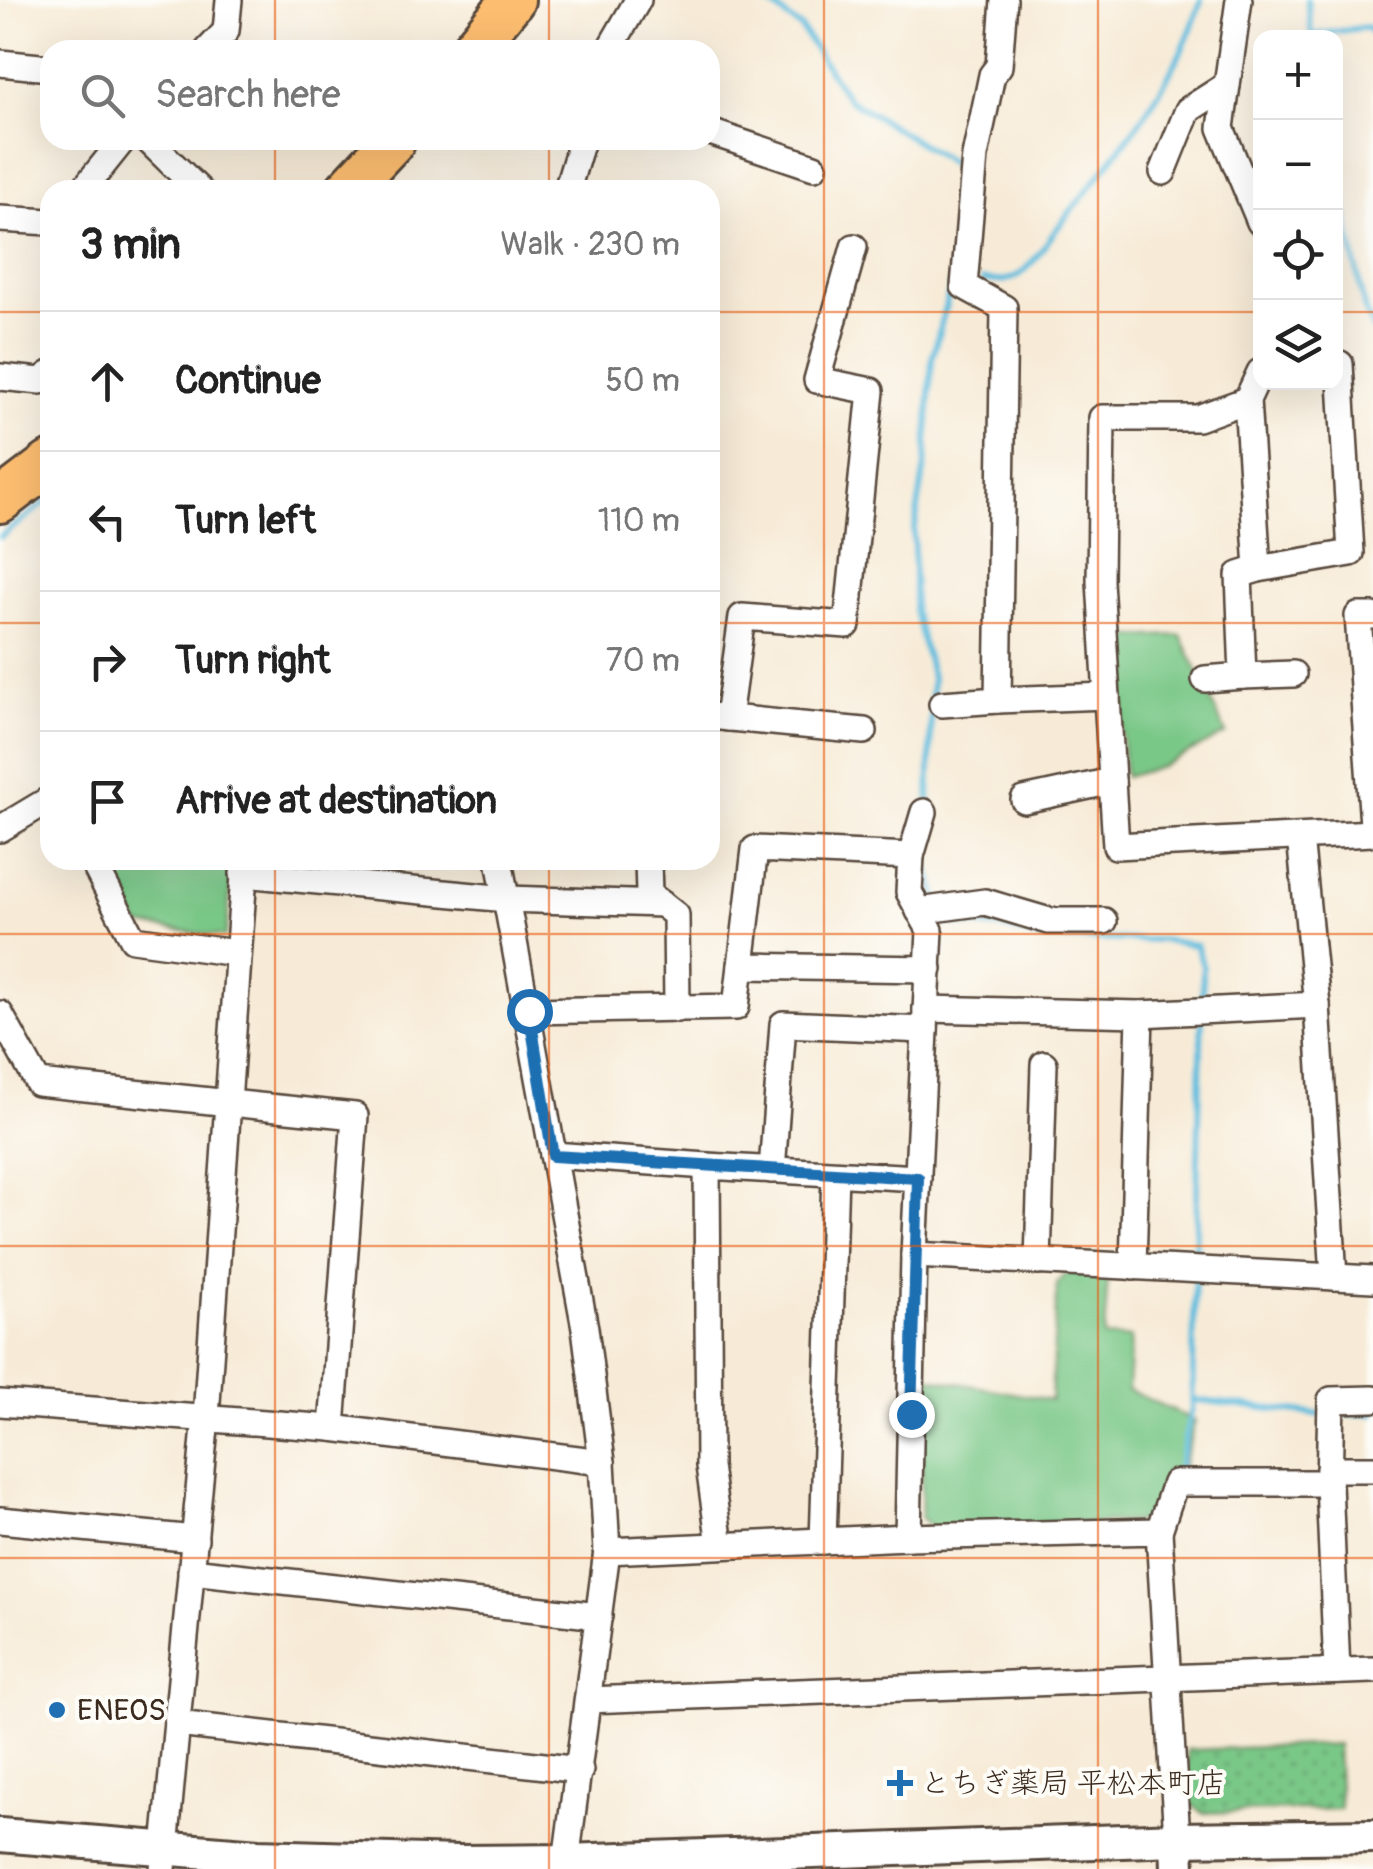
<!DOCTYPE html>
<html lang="en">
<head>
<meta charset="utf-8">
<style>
  :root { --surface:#fff; --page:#f6f6f6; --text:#222; --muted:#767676; --line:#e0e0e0 }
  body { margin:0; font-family:Pangolin,"Klee One",sans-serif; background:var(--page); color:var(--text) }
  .controls { position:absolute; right:30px; top:30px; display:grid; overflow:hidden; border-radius:20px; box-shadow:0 10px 40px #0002 }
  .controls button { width:90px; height:90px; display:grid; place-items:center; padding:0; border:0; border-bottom:2px solid var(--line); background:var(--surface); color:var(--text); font:50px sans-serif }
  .stop { position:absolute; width:30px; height:30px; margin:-22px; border:8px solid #1f6fb2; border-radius:50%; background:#fff }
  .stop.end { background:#1f6fb2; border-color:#fff; box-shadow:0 2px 10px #0008 }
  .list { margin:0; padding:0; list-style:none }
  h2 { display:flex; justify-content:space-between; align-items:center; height:130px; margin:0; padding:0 40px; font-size:42px }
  h2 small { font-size:32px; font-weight:400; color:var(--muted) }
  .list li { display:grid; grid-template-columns:65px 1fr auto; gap:30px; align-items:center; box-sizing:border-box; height:140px; padding:0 40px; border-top:2px solid var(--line) }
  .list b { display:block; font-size:38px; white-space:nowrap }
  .list em { font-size:32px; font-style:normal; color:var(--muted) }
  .icon { flex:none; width:55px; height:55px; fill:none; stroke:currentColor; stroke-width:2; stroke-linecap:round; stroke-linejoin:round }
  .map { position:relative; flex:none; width:1373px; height:1869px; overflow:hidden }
  .search { position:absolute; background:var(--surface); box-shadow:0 10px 40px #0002; left:40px; top:40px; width:680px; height:110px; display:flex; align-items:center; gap:25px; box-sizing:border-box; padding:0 35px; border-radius:30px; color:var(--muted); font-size:38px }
  .panel { position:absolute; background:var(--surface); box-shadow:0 10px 40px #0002; left:40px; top:180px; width:680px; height:690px; border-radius:30px }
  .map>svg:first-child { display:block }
</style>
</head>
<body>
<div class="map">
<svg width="1373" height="1869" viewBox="0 0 1373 1869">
  <defs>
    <pattern id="grass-dots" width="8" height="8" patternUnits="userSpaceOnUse" patternTransform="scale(2.5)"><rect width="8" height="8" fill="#7ac888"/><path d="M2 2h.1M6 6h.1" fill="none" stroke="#65a36f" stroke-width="1.8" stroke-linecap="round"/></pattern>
  </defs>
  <rect width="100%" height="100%" fill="#fdfcf7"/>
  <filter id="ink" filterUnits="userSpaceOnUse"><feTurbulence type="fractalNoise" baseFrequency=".01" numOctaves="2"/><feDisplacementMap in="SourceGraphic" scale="20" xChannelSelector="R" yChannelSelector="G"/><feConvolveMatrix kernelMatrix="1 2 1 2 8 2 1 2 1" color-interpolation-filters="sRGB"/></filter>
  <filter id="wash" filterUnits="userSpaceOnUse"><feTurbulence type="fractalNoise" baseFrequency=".0048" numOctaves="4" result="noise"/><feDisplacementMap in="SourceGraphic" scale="40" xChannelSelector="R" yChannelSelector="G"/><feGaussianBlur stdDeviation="2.25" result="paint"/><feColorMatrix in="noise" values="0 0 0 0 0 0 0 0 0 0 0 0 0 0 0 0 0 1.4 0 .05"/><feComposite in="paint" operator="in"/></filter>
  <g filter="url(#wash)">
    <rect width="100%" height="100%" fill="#f7ebd7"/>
    <path fill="url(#grass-dots)" stroke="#5a7953" stroke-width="2.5" d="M1337 1744 1340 1809 1202 1813 1189 1802 1187 1750Z"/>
    <g fill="#7ac888" stroke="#5a7953" stroke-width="2.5">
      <path d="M1181 635 1226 734 1160 767 1125 777 1116 643 1123 637Z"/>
      <path d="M108 860H233L226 937 139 925Z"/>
      <path d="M1067 1273 1108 1274 1104 1337 1131 1338 1128 1390 1195 1421 1181 1473 1153 1521 932 1528 921 1517 925 1377 1051 1400 1057 1284Z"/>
    </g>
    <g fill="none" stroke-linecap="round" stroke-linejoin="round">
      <g stroke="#60bdde" stroke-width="6">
        <path d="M765 0 801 28 848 99 965 171"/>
        <path d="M1307 0 1312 38"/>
        <path d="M1312 35 1367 27 1373 35"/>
        <path d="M1336 164 1364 307 1373 329"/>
        <path d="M983 280C997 282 1008 282 1020 274 1035 263 1047 241 1059 226 1113 158 1177 85 1201 0"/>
        <path d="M0 537 50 499"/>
        <path d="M929 807 932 677 914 610V533L926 459 932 359 952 281"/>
        <path d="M928 840 927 864 938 901"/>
        <path d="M942 913 945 923 1003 928 1044 939 1163 940 1196 945 1203 966 1202 1002"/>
        <path d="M1195 1262 1202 1015"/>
        <path d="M1193 1400 1325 1415"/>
        <path d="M1338 1414 1373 1413"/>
        <path d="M1177 1474 1192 1408 1195 1275"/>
      </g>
    </g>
  </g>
  <g filter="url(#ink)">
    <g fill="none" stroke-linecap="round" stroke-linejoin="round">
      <g stroke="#57473a" stroke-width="30">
        <g id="minor">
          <path d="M1239 0 1221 128 1260 222"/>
          <path d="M208 50 226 31 229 0"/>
          <path d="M609 50 638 0"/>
          <path d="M0 63 50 68"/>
          <path d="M710 132 814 167"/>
          <path d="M148 140 199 190"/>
          <path d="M1163 172 1188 110 1227 85"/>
          <path d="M83 190 123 140"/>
          <path d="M567 190 582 140"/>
          <path d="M0 219 50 222"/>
          <path d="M1260 372 1247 400 1198 418H1102L1100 581 1116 846 1373 833"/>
          <path d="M0 377 41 381 50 374"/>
          <path d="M1247 400 1258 569 1351 553 1340 364H1336"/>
          <path d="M1373 616H1358L1373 825"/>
          <path d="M1243 676 1293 674"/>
          <path d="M1205 679 1243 676 1239 575 1258 569"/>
          <path d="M998 700 1107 696"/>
          <path d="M942 704 998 700 1004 308 964 286 975 156 992 75 999 66 1004 0"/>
          <path d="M710 716 864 731"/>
          <path d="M728 718 742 617 847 625 871 391 817 380 854 247"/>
          <path d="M1024 800 1112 781"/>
          <path d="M924 812 911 856 909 892 930 930 914 1255 908 1537 1159 1531 1177 1839"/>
          <path d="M0 829 50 799"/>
          <path d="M1300 837 1317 1005 1334 1277"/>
          <path d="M92 860 133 939 236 953"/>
          <path d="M499 860 585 1328 602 1462 607 1551 565 1869"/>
          <path d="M648 860 649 894 676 915 677 1009"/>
          <path d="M243 874 507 899 662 904"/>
          <path d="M919 911 985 902 1049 921H1104"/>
          <path d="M741 966 929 969"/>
          <path d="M926 1009 1140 1014 1317 1005"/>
          <path d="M529 1011 736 1007 755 849 911 856"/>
          <path d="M0 1014 38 1083 355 1116 332 1428 602 1462"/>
          <path d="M553 1155 707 1166"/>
          <path d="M772 1170 783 1024 925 1030"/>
          <path d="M914 1255 1373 1279"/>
          <path d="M1038 1262 1044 1064"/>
          <path d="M1133 1267 1140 1014"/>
          <path d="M0 1403 332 1428"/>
          <path d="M1329 1469H1373"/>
          <path d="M1329 1483 1337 1671"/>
          <path d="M0 1520 195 1539"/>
          <path d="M1159 1531 1175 1483H1329L1331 1400 1373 1399"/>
          <path d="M823 1541 835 1174"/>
          <path d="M720 1545 709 1466 707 1166 918 1178"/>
          <path d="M607 1551 908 1537"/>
          <path d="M191 1571 599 1616"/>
          <path d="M588 1700 1373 1670"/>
          <path d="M177 1724 580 1770"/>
          <path d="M163 1869 206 1417 245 860"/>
        </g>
      </g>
      <g stroke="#57473a" stroke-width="38">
        <g id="tertiary">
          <path d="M0 1835 258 1856 458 1862 566 1861 1177 1839 1373 1836"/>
          <path d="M1177 1839 1178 1869"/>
        </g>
      </g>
      <g stroke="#57473a" stroke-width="48">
        <g id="trunk">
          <path d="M472 50 513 0"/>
          <path d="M347 190 394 140"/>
          <path d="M0 501 50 463"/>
        </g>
      </g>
      <use href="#minor" stroke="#fff" stroke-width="25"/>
      <use href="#tertiary" stroke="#fff" stroke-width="32"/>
      <use href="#trunk" stroke="#fcbd6f" stroke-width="42"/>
    </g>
  </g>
  <g fill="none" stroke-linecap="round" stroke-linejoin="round" filter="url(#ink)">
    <path stroke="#1f6fb2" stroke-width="12" d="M529 1011 553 1156 918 1178 911 1414"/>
  </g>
  <path fill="none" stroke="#e8590c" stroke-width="2.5" stroke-opacity="0.55" d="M275 0V50M549 0V50M824 0V1869M1098 0V1869M275 140V190M549 140V190M0 312H50M710 312H1260M1336 312H1373M0 623H50M710 623H1373M275 860V1869M549 860V1869M0 934H1373M0 1246H1373M0 1558H1373"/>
  <g fill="#1f6fb2" stroke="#fdfcf7" stroke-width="4">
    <circle cx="57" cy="1710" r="10"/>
    <path d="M895 1768h10v10h10v10h-10v10h-10v-10h-10v-10h10z"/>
  </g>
  <g text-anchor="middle" stroke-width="8" stroke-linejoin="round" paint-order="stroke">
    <g font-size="30" fill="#3b2a1e" stroke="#fdfcf7" text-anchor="start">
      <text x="77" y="1720">ENEOS</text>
      <text x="920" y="1793">とちぎ薬局 平松本町店</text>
    </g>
  </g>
</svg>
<div class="controls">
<button>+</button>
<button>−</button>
<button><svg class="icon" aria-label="locate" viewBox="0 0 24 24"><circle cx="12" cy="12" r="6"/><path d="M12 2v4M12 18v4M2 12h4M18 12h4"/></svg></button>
<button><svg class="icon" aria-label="layers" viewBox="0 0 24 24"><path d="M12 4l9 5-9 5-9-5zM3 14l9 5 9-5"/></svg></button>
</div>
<div class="stop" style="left:529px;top:1011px"></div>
<div class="stop end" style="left:911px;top:1414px"></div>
<div class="search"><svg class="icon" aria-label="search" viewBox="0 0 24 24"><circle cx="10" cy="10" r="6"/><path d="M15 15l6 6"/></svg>Search here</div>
<section class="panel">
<h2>3 min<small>Walk · 230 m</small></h2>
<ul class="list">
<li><svg class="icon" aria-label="ahead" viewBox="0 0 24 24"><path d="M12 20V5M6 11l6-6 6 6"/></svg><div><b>Continue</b></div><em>50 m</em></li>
<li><svg class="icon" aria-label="left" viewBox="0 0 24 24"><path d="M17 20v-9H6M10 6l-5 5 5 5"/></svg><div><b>Turn left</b></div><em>110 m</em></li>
<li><svg class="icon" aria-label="right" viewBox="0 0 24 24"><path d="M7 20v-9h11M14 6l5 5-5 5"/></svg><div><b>Turn right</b></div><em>70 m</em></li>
<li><svg class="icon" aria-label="arrive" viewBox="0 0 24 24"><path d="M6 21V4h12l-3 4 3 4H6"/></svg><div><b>Arrive at destination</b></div></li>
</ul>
</section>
</div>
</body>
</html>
